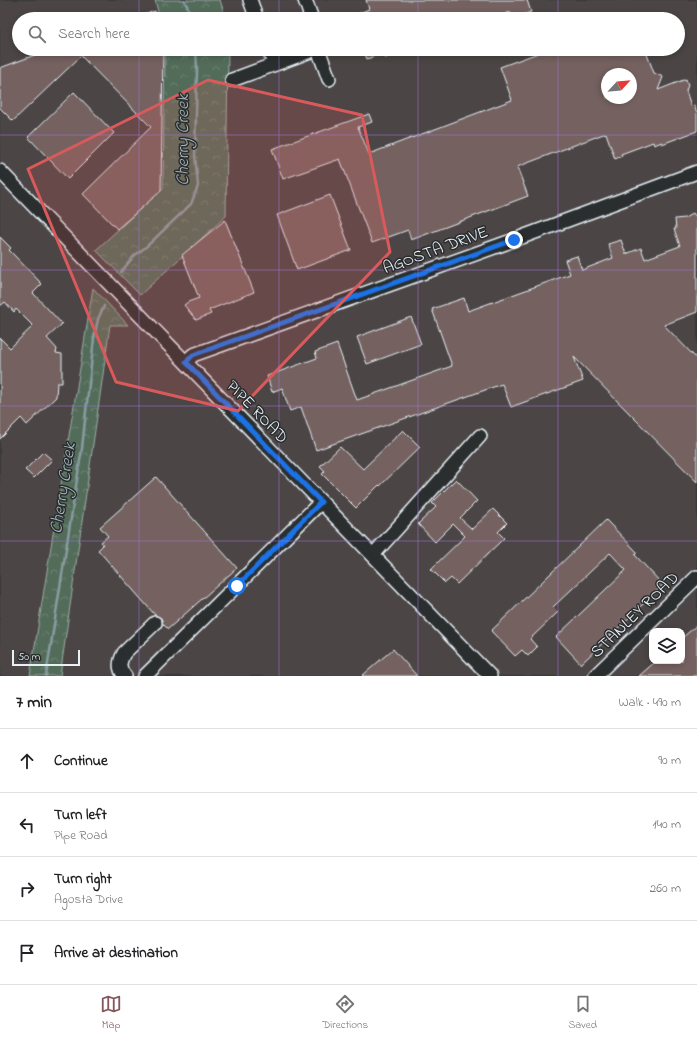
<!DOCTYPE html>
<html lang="en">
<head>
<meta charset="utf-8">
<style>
  :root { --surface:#fff; --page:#f6f6f6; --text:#202124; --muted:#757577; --line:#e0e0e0; --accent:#84575d }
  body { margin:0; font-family:"Indie Flower",sans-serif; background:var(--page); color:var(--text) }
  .controls { position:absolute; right:12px; bottom:12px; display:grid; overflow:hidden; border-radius:8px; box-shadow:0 2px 6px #0003 }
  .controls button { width:36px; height:36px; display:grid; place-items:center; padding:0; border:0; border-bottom:1px solid var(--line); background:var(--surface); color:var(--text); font:20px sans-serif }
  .compass { position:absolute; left:601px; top:68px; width:36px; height:36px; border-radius:50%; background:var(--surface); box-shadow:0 2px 6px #0003; rotate:64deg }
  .scale { position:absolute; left:12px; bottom:10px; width:68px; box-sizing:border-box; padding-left:4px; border:2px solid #e8f1f8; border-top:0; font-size:11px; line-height:14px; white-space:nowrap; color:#e8f1f8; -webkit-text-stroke:3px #2a2d2e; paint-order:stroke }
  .stop { position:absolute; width:12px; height:12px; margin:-9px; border:3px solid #1a73e8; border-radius:50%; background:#fff }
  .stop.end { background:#1a73e8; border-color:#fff; box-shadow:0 1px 4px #0008 }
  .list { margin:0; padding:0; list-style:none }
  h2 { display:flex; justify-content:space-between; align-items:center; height:52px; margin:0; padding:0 16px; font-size:17px }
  h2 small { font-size:13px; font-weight:400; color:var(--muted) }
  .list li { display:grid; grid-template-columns:26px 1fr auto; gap:12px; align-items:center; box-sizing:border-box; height:64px; padding:0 16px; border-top:1px solid var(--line) }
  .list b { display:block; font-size:15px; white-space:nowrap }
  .list p { margin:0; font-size:13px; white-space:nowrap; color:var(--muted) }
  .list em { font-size:13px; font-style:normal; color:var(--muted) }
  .icon { flex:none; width:22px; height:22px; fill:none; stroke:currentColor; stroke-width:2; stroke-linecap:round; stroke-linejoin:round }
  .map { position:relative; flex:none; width:697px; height:676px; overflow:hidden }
  .search { position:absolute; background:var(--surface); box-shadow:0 2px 6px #0003; left:12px; right:12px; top:12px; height:44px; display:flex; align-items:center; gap:10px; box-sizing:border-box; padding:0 14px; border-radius:22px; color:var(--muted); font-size:15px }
  .sheet { height:308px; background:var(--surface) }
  nav { display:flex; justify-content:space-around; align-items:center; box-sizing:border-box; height:56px; border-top:1px solid var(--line); background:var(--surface); font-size:11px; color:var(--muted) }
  nav a { display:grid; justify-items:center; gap:2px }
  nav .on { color:var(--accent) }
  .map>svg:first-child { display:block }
</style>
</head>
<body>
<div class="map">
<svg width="697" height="676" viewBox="0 0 697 676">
  <defs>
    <pattern id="park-crowns" width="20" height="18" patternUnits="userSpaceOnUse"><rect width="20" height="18" fill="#536c5a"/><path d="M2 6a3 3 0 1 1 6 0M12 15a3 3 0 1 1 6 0" fill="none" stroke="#6c8172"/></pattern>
  </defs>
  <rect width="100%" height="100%" fill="#393838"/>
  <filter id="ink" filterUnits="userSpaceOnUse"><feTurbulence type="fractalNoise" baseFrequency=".025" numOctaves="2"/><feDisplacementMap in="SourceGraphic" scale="8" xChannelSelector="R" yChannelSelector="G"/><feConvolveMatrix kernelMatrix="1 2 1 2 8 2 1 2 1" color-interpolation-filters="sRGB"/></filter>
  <g filter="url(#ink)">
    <path fill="#4b4544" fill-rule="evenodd" d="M0 0H697V676H0ZM19 19H678V49H19ZM607 74H631V98H607ZM652 631H682V661H652Z"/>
    <g fill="url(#park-crowns)" stroke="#9eaea9">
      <path d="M155 0H220L226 19H160Z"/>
      <path d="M165 49H228L226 216 140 295 96 250 163 188Z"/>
      <path d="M93 288 128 325H110L60 676H30Z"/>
    </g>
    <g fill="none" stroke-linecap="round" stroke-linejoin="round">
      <g stroke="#879da1" stroke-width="2.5">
        <path d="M184 0 188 8 191 19"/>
        <path d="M121 272 134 256 147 246 191 204 198 186 195 155 197 69 196 49"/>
        <path d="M46 676 82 448 94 338 98 319 104 306"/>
      </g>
    </g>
    <g fill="#756260" stroke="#e8f1f8" fill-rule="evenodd">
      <path d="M366 0H527L531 12 512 19 510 12 491 19H345L369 9Z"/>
      <path d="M155 11 158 19H135V18Z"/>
      <path d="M51 49H163L161 191 117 229 83 194 151 127 81 56 13 121 0 108V68Z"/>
      <path d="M363 49H407V50L385 58 383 53 367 59Z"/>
      <path d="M549 49H645L654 73 663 77 658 90 686 79 688 85 686 91 691 106 694 105 697 113V131L662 144V142L654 145 653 142 621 154 622 156 615 159 606 133 517 167 528 196 411 240 408 230 372 243 340 159 283 179 272 149 369 114 372 122 358 127 369 154 512 100 500 67ZM607 74H631V98H607Z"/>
      <path d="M74 92 114 133 68 179 28 137Z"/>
      <path d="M330 195 351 250 297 270 277 215Z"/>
      <path d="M693 213 697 218V312L664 325 697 359V482L574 357 583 381 511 407 502 384 316 450 301 407 290 411 282 388 272 392 267 376 317 358 315 352 337 344 357 400 452 366 432 309 464 298 468 311 570 274 565 260 577 256 582 270 613 258 608 244 621 240 626 254 641 248 645 259 680 246 674 229H676L675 219 685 218Z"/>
      <path d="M225 220 254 292 209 310 211 314 196 320 184 305 188 302 199 298 182 255Z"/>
      <path d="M0 237 11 248 9 250 42 284 33 293 62 324 47 338 57 349 56 353 62 354V383H57L56 397 27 425 21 418 0 439V338L10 348 33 326 16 309 14 312 5 302 0 306Z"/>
      <path d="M411 317 421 344 367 364 357 337Z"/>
      <path d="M403 430 420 447 380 486 379 485 356 508 322 474 325 471 320 466 340 447 363 469Z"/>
      <path d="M43 452 52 460 34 478 25 470Z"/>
      <path d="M156 477 237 568 168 629 163 624 161 618 155 615 98 550 103 545 101 542 108 536 100 527Z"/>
      <path d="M456 479 477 501 460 518 472 529 493 509 507 523 498 532 504 538 457 584 451 578 445 583 431 569 465 536 453 524 435 542 418 524 436 507 432 503Z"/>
      <path d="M606 520 637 552 635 555 663 585 581 664 556 637 626 570 610 553 553 607 558 612 530 639 537 647 528 656 522 650 515 656 491 631Z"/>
      <path d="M697 625V676H639L656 661H682V638Z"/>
      <path d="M393 649 417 676H362Z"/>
    </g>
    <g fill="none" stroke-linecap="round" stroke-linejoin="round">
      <g stroke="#e8f1f8" stroke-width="16">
        <g id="minor">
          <path d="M250 0 257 19"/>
          <path d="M305 0 312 19"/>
          <path d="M269 49 274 64"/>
          <path d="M318 49 329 79"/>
          <path d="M232 80 316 49"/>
          <path d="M0 171 490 676"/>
          <path d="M186 362 193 355 514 240 697 172"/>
          <path d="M373 555 480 436"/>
          <path d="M125 676C118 669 119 662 124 653L155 623"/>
          <path d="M145 676 321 502"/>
          <path d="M595 676 697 577"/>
        </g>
      </g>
      <use href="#minor" stroke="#2a2d2e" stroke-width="13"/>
    </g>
  </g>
  <g fill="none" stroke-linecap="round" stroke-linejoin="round" filter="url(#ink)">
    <path stroke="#1a73e8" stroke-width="5" d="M237 586 321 502 186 362 193 355 514 240"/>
  </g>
  <path fill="#da5a5c" fill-opacity="0.2" stroke="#da5a5c" stroke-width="3" stroke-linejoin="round" d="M208 80 362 115 390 252 238 411 116 382 28 169Z"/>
  <path fill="none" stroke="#a171d3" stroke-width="1" stroke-opacity="0.55" d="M139 0V19M279 0V19M418 0V19M558 0V19M139 49V676M279 49V676M418 49V676M558 49V676M0 135H697M0 270H697M0 406H697M0 541H697"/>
  <g text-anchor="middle" stroke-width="3" stroke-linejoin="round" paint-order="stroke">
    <g font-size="17" fill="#e8f1f8" stroke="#2a2d2e">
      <text transform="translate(435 249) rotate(-20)" y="6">AGOSTA DRIVE</text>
      <text transform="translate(258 411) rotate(46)" y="6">PIPE ROAD</text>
      <text transform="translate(634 614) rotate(-44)" y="6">STANLEY ROAD</text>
    </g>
    <g font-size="18" font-style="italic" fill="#a7b9be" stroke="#2a2d2e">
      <text transform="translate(182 140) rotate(-90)" y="6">Cherry Creek</text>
      <text transform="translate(62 488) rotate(-81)" y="6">Cherry Creek</text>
    </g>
  </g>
</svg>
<div class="controls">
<button><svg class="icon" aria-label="layers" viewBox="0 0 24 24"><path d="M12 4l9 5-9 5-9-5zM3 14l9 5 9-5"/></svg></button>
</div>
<svg class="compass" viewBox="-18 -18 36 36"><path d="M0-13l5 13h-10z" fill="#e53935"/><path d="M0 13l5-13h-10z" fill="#757577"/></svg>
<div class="scale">50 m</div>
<div class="stop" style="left:237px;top:586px"></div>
<div class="stop end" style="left:514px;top:240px"></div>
<div class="search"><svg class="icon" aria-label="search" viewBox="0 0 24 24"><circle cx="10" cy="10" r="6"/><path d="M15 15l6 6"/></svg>Search here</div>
</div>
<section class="sheet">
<h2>7 min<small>Walk · 490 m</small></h2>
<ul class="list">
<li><svg class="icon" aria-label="ahead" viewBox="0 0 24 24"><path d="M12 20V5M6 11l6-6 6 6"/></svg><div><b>Continue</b></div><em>90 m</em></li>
<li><svg class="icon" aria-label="left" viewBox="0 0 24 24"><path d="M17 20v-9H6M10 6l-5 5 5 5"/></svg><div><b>Turn left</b><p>Pipe Road</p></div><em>140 m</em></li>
<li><svg class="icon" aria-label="right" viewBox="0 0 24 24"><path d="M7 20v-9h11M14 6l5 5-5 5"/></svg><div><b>Turn right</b><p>Agosta Drive</p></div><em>260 m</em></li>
<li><svg class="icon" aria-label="arrive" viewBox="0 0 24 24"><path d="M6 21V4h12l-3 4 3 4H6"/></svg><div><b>Arrive at destination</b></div></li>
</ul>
</section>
<nav>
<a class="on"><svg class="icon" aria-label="map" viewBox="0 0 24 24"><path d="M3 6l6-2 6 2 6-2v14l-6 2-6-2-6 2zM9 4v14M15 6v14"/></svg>Map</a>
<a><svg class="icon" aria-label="directions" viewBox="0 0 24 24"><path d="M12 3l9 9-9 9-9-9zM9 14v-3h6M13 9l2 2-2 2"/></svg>Directions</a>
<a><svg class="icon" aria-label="saved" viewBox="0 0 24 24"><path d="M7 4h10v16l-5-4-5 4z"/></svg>Saved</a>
</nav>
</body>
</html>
